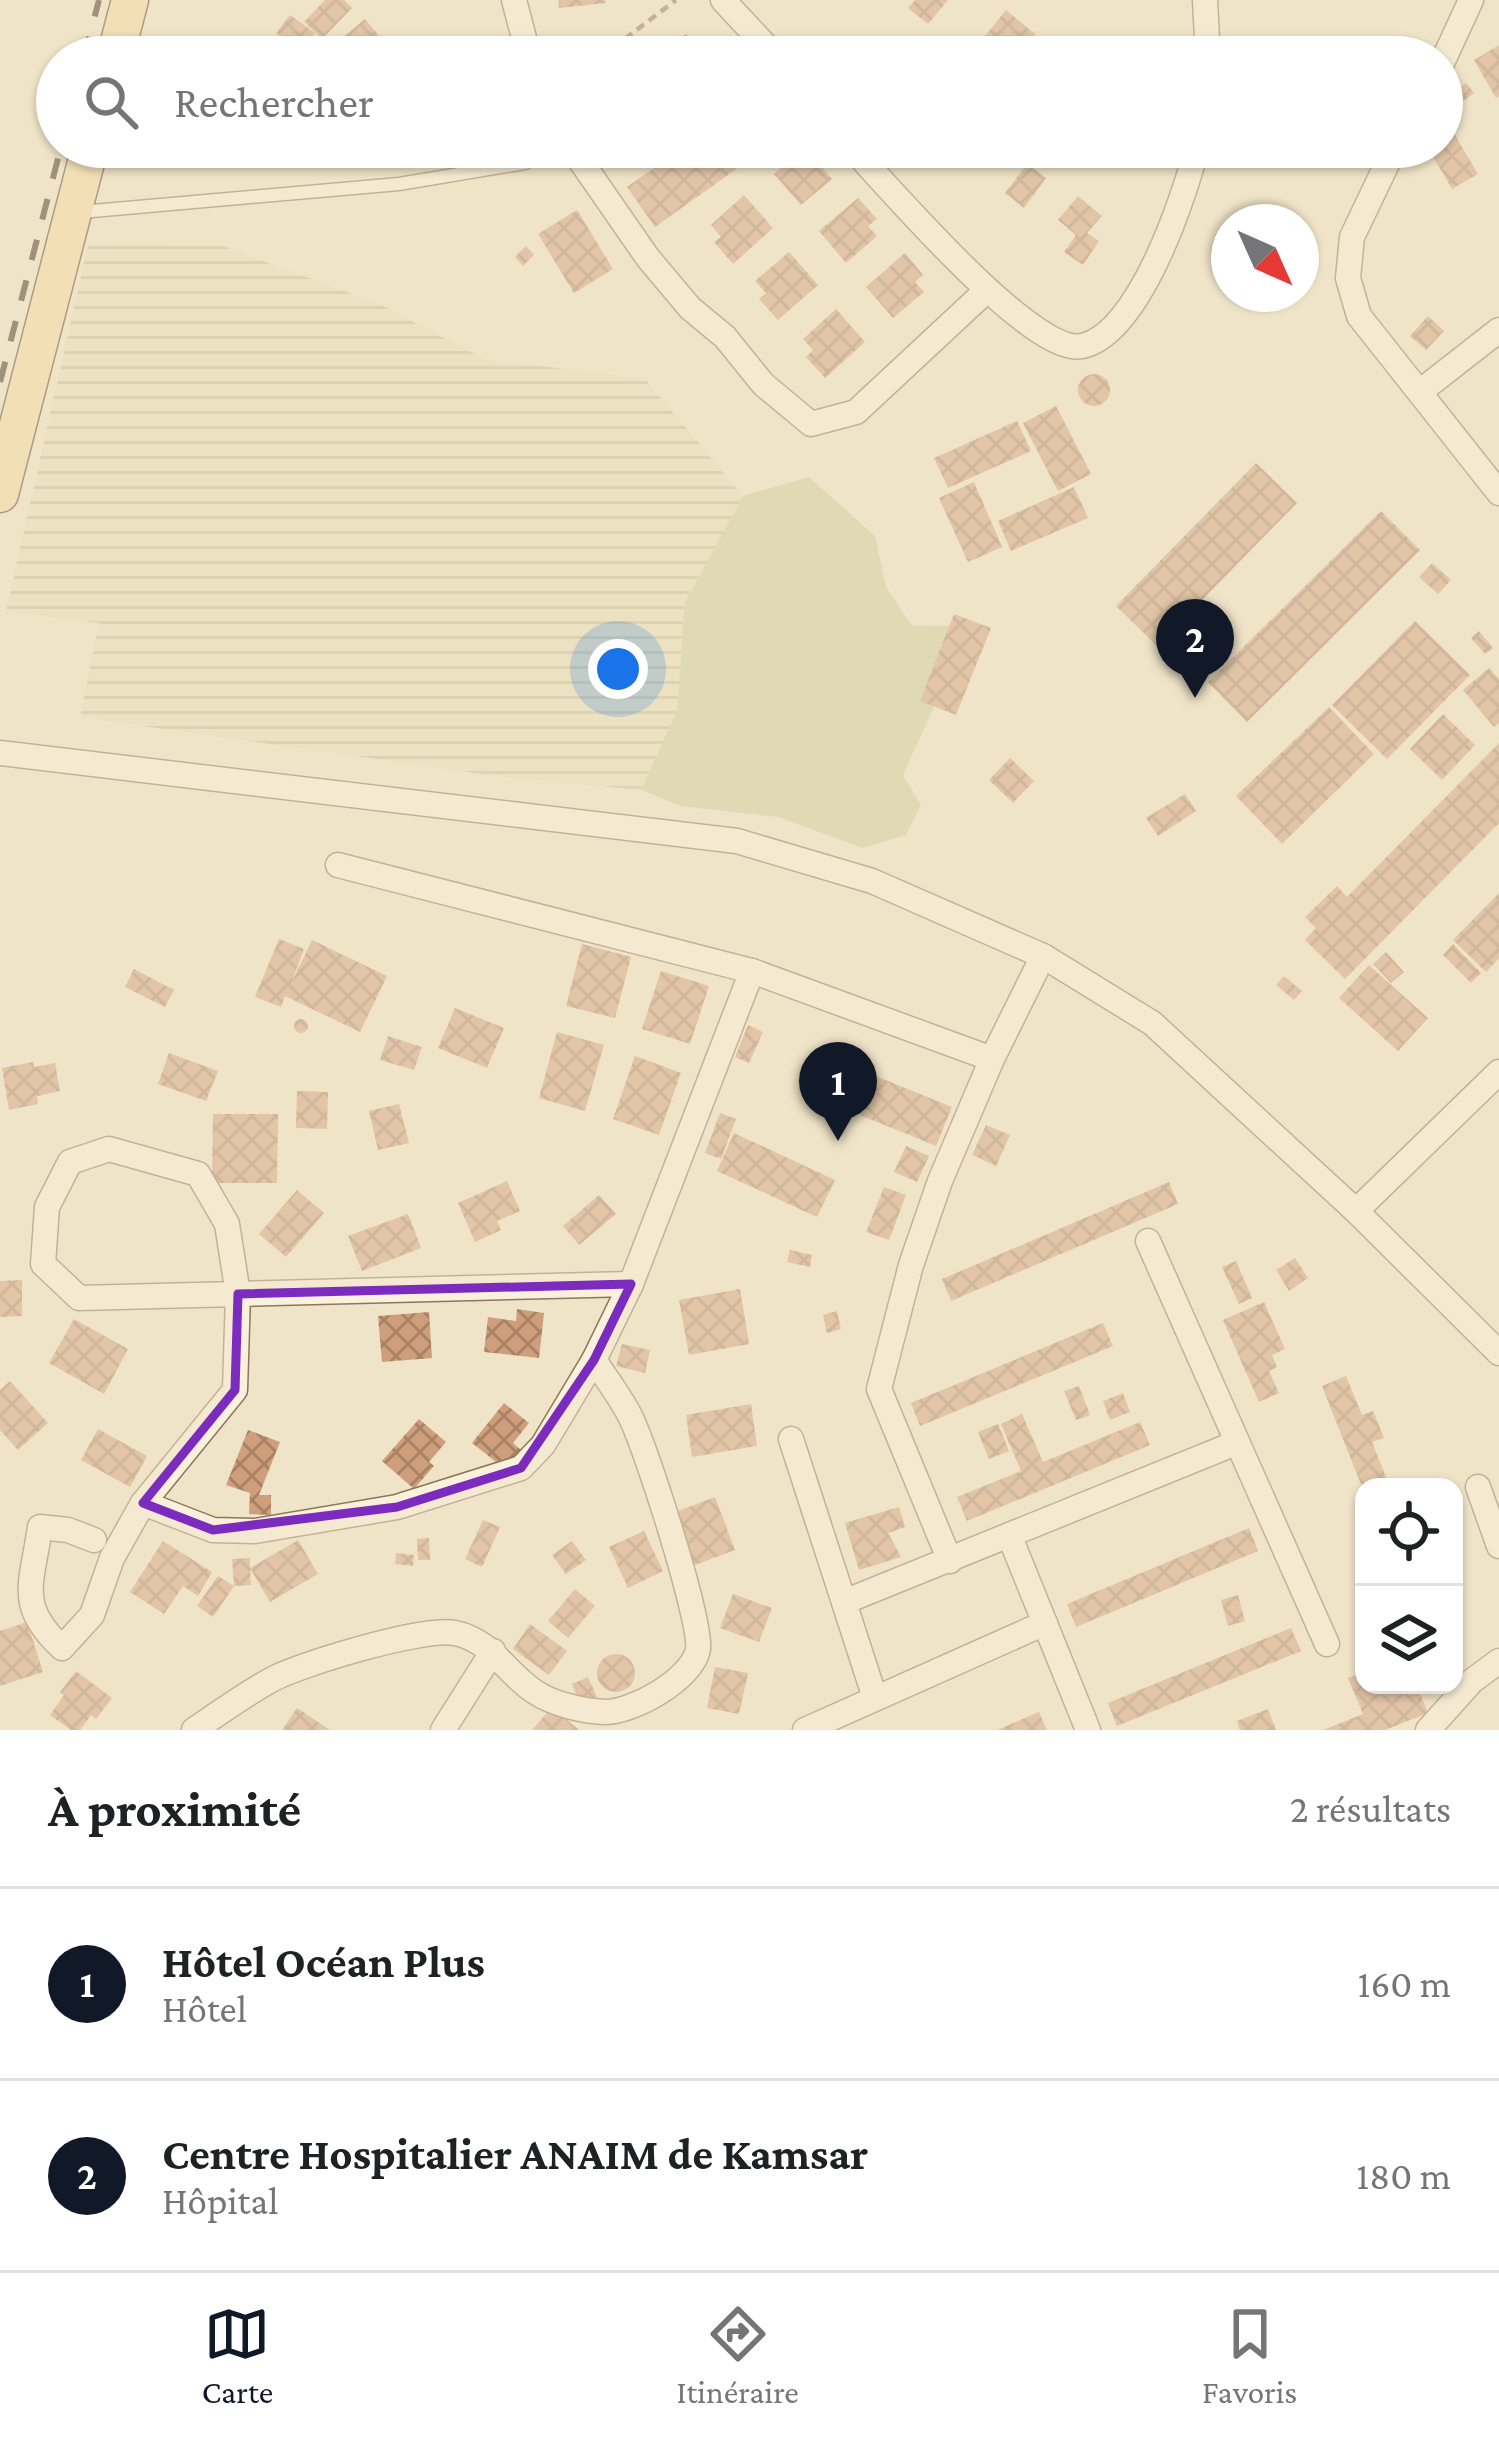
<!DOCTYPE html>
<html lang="fr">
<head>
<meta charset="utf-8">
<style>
  :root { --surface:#fff; --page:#f6f6f6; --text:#202124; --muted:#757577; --line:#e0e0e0; --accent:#111827 }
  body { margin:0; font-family:"Crimson Pro",serif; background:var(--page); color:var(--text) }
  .controls { position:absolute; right:36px; bottom:36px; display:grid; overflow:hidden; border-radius:24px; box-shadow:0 3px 9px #0004 }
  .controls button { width:108px; height:108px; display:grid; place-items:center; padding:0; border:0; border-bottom:3px solid var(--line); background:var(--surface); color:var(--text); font:60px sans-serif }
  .compass { position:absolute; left:1211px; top:204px; width:108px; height:108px; border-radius:50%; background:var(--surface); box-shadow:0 3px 9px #0004; rotate:135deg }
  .you { position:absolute; left:618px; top:669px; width:42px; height:42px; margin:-30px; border:9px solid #fff; border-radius:50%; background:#1a73e8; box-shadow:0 0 0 18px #1a73e833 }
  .badge { display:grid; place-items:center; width:78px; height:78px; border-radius:50%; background:var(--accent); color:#fff; font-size:39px; font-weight:700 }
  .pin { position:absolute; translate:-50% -99px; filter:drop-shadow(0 3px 6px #0008) }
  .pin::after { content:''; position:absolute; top:63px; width:42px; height:36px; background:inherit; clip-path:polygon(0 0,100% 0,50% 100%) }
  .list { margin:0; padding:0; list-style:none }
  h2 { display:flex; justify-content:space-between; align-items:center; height:156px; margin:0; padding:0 48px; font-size:51px }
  h2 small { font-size:39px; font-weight:400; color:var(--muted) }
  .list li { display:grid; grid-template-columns:78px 1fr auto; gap:36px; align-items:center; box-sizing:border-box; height:192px; padding:0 48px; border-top:3px solid var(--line) }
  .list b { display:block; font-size:45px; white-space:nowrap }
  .list p { margin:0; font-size:39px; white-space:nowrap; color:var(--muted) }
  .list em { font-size:39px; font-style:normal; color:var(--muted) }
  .icon { flex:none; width:66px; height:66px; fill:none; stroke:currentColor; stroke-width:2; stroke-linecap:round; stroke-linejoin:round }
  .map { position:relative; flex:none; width:1499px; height:1730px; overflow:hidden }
  .search { position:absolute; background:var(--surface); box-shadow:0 3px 9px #0004; left:36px; right:36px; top:36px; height:132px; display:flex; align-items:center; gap:30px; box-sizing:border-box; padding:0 42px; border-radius:66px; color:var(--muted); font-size:45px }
  .sheet { height:540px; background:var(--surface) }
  nav { display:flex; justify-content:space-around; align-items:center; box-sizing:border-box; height:168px; border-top:3px solid var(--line); background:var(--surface); font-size:33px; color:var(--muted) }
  nav a { display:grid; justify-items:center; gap:6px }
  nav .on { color:var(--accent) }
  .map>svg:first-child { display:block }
</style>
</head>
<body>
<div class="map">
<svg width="1499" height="1730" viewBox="0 0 1499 1730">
  <defs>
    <pattern id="farmland-rules" width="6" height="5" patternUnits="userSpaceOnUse" patternTransform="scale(3)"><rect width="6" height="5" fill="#e6deb5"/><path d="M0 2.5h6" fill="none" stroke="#c6bf9b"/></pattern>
    <pattern id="building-cross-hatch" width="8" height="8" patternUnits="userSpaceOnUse" patternTransform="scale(3)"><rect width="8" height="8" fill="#cf9f7d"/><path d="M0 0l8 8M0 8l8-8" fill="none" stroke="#a98266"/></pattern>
  </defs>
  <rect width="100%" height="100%" fill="#f0e4c8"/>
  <path fill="url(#farmland-rules)" d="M88 245 223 246 379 304 484 359 645 379 743 496 685 602 677 711 641 790 489 775 80 717 99 623 6 611Z"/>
  <path fill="#c9cf9b" d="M809 477 875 536 886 587 912 626 952 625 962 645 903 775 921 805 906 835 863 848 778 817 681 806 641 790 677 711 685 602 743 496Z"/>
  <g fill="url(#building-cross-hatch)">
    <path d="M325 0H344L352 8 322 39 304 22Z"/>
    <path d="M558 0H605L606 3 559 8Z"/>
    <path d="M915 0H948L928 24 908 8Z"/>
    <path d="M1006 10 1035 34 1016 57H968Z"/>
    <path d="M290 15 315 33 301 52 276 33Z"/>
    <path d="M365 19 397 57H336L329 49Z"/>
    <path d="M686 34 702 57H653Z"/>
    <path d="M1499 45V96L1496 98 1474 60Z"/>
    <path d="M1466 83 1474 93 1453 109 1446 99Z"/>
    <path d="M1455 135 1478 174 1452 189 1429 150 1442 147V143Z"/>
    <path d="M684 147H767L655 227 627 187Z"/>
    <path d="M805 147H819L832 162 823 169 832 179 801 205 774 174Z"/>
    <path d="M1038 147H1074L1060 165Z"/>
    <path d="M1027 164 1046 178 1024 208 1005 193Z"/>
    <path d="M744 195 773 228 733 264 714 242 721 237 711 225Z"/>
    <path d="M1078 196 1102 216 1087 233 1099 241 1083 265 1064 252 1076 235 1058 220Z"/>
    <path d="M858 198 877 219 868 226 877 236 846 263 819 231Z"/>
    <path d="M577 210 613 269 574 293 538 234Z"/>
    <path d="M526 246 534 255 523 266 515 257Z"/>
    <path d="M789 252 818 285 778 320 759 299 766 293 755 281Z"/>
    <path d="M905 253 923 275 915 282 924 292 893 318 866 287Z"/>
    <path d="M836 309 865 342 825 378 806 357 813 350 803 339Z"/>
    <path d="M1428 316 1444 331 1426 350 1410 336Z"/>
    <circle cx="1094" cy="390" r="16"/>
    <path d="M1056 406 1091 474 1058 491 1023 423Z"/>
    <path d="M1017 421 1031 451 948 488 934 458Z"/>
    <path d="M1256 463 1297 503 1157 646 1116 606Z"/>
    <path d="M974 482 1002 547 968 562 939 498Z"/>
    <path d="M1074 487 1088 518 1011 551 998 521Z"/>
    <path d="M1381 511 1420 550 1247 722 1208 682Z"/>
    <path d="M1432 563 1451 580 1438 594 1419 577Z"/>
    <path d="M954 614 991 628 956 715 920 701Z"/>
    <path d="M1415 621 1470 675 1387 759 1332 705Z"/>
    <path d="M1479 631 1493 648 1485 654 1471 638Z"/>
    <path d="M1489 668 1499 679V723L1494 727 1463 690Z"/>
    <path d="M1329 707 1374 754 1282 844 1236 796Z"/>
    <path d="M1443 714 1475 745 1442 780 1410 749Z"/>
    <path d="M1499 743V823L1345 979 1305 940 1316 928 1305 917 1337 886 1347 897Z"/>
    <path d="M1010 758 1034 781 1013 803 989 780Z"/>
    <path d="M1185 794 1196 811 1158 836 1146 818Z"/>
    <path d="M1499 893V958L1486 972 1453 940Z"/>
    <path d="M279 939 304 949 291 984 312 940 387 976 360 1032 285 996 281 1007 255 997Z"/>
    <path d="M582 944 631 957 615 1018 566 1006Z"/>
    <path d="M1453 944 1481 973 1471 983 1443 955Z"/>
    <path d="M1386 952 1404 972 1391 983 1373 964Z"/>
    <path d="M1369 965 1428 1018 1398 1051 1339 998Z"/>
    <path d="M134 969 174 990 165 1007 125 987Z"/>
    <path d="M661 971 709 986 690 1044 642 1029Z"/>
    <path d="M1284 976 1302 991 1294 1000 1276 985Z"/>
    <path d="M455 1008 504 1028 487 1068 438 1048Z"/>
    <circle cx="301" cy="1026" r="7"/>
    <path d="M748 1025 763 1032 749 1063 735 1057Z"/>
    <path d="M557 1032 604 1045 585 1111 539 1098Z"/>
    <path d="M388 1036 422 1047 414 1070 380 1060Z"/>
    <path d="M169 1053 218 1071 206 1101 158 1084Z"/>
    <path d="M635 1056 681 1073 659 1135 613 1119Z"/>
    <path d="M839 1061 952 1107 936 1146 823 1100Z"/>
    <path d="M33 1062 34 1067 55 1063 60 1091 37 1096 38 1104 9 1110 2 1068Z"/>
    <path d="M297 1091 328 1092 327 1129 296 1128Z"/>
    <path d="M399 1104 409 1143 378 1150 369 1111Z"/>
    <path d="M720 1113 736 1119 721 1159 705 1153Z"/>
    <path d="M213 1114H278L277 1183H212Z"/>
    <path d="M986 1125 1010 1135 996 1166 972 1155Z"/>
    <path d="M734 1133 835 1180 817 1217 717 1171Z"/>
    <path d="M906 1146 929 1156 917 1182 894 1172Z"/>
    <path d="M507 1181 520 1211 497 1221 501 1230 475 1242 458 1203Z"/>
    <path d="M1169 1182 1178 1204 951 1301 942 1279Z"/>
    <path d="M884 1187 906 1195 889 1240 866 1232Z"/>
    <path d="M297 1190 324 1213 286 1257 259 1234Z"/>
    <path d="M599 1195 616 1214 579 1245 563 1226Z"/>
    <path d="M408 1214 421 1248 362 1271 348 1236Z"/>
    <path d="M790 1250 812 1255 810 1267 787 1262Z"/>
    <path d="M1295 1258 1308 1278 1289 1291 1276 1270Z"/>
    <path d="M1236 1261 1252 1298 1239 1304 1222 1267Z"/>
    <path d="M22 1280V1316L0 1317V1281Z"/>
    <path d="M740 1289 749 1344 689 1355 679 1300Z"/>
    <path d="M1264 1302 1285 1349 1272 1355 1277 1367 1269 1371 1279 1393 1259 1402 1223 1320Z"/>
    <path d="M517 1309 544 1313 539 1358 484 1352 488 1317 516 1321Z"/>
    <path d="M837 1311 841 1329 827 1333 823 1315Z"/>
    <path d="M429 1312 432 1358 382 1362 378 1316Z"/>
    <path d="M74 1319 128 1349 104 1394 49 1363Z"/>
    <path d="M1103 1323 1113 1346 920 1426 911 1403Z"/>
    <path d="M622 1344 650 1350 645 1373 616 1366Z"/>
    <path d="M1346 1376 1362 1415 1373 1411 1384 1438 1372 1442 1390 1487H1362L1322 1386Z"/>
    <path d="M10 1381 48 1423 18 1450 0 1430V1390Z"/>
    <path d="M1079 1386 1090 1415 1076 1420 1064 1391Z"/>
    <path d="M1123 1393 1130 1412 1110 1420 1103 1401Z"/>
    <path d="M504 1403 529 1423 513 1443 521 1450 505 1469 472 1443Z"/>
    <path d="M751 1404 757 1446 692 1457 686 1415Z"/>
    <path d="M1022 1414 1043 1462 1140 1422 1150 1445 967 1521 957 1497 1021 1471 1001 1424Z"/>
    <path d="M419 1419 446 1442 429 1462 434 1466 414 1489 382 1461Z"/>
    <path d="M998 1424 1009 1451 989 1459 978 1432Z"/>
    <path d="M98 1429 147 1456 130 1487 81 1460Z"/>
    <path d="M248 1430 280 1442 259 1495H271V1515L249 1514 250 1493 226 1485Z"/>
    <path d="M715 1497 735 1550 695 1565 675 1512Z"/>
    <path d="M899 1507 905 1527 888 1533 901 1557 859 1570 845 1523Z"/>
    <path d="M483 1520 500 1527 482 1567 465 1559Z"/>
    <path d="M1249 1528 1258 1551 1076 1627 1067 1604Z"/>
    <path d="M644 1531 663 1571 628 1588 609 1547Z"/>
    <path d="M429 1538 430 1560H418L417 1539Z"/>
    <path d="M298 1540 318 1574 270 1602 250 1568 251 1585 234 1586 232 1559 250 1558V1568Z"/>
    <path d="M163 1541 212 1572 198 1596 183 1586 164 1614 130 1592Z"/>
    <path d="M572 1541 586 1560 566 1574 552 1555Z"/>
    <path d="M396 1553 414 1555 413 1566 395 1564Z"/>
    <path d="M218 1576 234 1586 213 1617 197 1606Z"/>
    <path d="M575 1589 595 1606 568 1638 548 1621Z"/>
    <path d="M733 1594 772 1608 759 1642 720 1628Z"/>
    <path d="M1238 1595 1245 1621 1228 1626 1221 1600Z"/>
    <path d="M27 1622 43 1672 0 1686V1631Z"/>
    <path d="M530 1624 567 1651 549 1675 513 1649Z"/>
    <path d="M1291 1628 1301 1651 1117 1726 1108 1703Z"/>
    <circle cx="616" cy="1673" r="19"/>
    <path d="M715 1667 748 1673 739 1714 707 1708Z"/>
    <path d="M76 1671 112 1698 96 1719 91 1715 80 1730H71L50 1715 64 1695 60 1692Z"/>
    <path d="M1364 1671V1685H1405L1409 1695 1419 1691 1428 1713 1385 1730H1323L1363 1714 1348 1678Z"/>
    <path d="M588 1677 597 1697 580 1705 572 1684Z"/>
    <path d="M552 1707 579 1730H532Z"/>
    <path d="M297 1708 330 1730H282Z"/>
    <path d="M1268 1709 1276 1730H1240L1237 1721Z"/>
    <path d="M1039 1712 1047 1730H997Z"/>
  </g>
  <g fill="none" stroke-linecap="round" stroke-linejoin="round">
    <g stroke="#8d765c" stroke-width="15">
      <path id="service" d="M81 212 399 184 525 163 553 147"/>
    </g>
    <g stroke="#8d765c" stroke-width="27">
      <g id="minor">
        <path d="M514 0 529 57"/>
        <path d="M723 0 776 57"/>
        <path d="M1205 0 1208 57"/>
        <path d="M1442 63 1471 0"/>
        <path d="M571 147 648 258 690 308 725 337 763 384 811 424 856 412 987 290"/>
        <path d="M851 147C888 186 1033 357 1082 346 1139 334 1184 198 1197 147"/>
        <path d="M1395 147 1352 237 1348 278 1359 316 1499 493"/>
        <path d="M1421 391 1499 330"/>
        <path d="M0 753 737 841 872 881 1043 956 1152 1023 1356 1211 1499 1353"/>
        <path d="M338 865 752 971 992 1059"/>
        <path d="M1356 1211 1499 1072"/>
        <path d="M1148 1241 1327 1644"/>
        <path d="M791 1439 875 1698"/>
        <path d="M1478 1487 1499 1546"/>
        <path d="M143 1503 213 1530 255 1531 397 1507 521 1468 543 1445 594 1360 631 1284 752 971"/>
        <path d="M1010 1537 1088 1730"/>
        <path d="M94 1540 68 1530 40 1527C32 1584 16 1605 62 1648L92 1615 112 1558 143 1503 235 1390 238 1294 227 1224 198 1174 109 1149 70 1162 47 1207 43 1264 79 1298 631 1284"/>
        <path d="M950 1561 879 1389 911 1265 940 1181 992 1059 1043 956"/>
        <path d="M844 1602 1236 1443"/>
        <path d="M194 1730C219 1713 244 1695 271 1680 300 1664 423 1627 455 1633 491 1640 507 1674 535 1692 553 1704 583 1711 604 1712 632 1713 693 1679 698 1649 702 1622 645 1443 629 1414 619 1395 606 1378 594 1360"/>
        <path d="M443 1730 493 1651"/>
        <path d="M805 1730 1045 1623"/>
        <path d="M1428 1730 1472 1681 1499 1661"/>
      </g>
    </g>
    <g stroke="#5b4430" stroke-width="39">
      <g id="primary">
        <path d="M115 57 130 0"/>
        <path d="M0 494 90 147"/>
      </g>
    </g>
    <g stroke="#8d765c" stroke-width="4.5" stroke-dasharray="9 6" stroke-linecap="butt">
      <path d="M601 57 676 0"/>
      <path d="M612 166 645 147"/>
    </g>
    <use href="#service" stroke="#faf1dc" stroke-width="12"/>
    <use href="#minor" stroke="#faf1dc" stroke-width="24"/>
    <use href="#primary" stroke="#f3d9a0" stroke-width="36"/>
    <g stroke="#3d2e20" stroke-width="6" stroke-dasharray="21 21" stroke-linecap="butt">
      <path d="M84 57 99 0"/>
      <path d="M0 382 61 147"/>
    </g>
  </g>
  <path d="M0 0H1499V1730H0ZM631 1284 594 1360 521 1468 397 1507 213 1530 143 1503 235 1390 238 1294Z" fill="#f0e4c8" fill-opacity=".55" fill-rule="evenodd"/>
  <path fill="none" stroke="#7b2cbf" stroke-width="9" stroke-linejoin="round" d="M631 1284 594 1360 521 1468 397 1507 213 1530 143 1503 235 1390 238 1294Z"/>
</svg>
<div class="controls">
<button><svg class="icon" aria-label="locate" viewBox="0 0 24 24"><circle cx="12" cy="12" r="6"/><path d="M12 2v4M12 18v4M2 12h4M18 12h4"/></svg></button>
<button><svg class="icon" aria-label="layers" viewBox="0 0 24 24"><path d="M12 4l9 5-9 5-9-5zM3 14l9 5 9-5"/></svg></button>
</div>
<svg class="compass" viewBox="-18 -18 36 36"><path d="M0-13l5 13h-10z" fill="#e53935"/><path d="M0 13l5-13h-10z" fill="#757577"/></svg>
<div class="you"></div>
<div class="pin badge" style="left:838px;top:1141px">1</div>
<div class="pin badge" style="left:1195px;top:698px">2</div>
<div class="search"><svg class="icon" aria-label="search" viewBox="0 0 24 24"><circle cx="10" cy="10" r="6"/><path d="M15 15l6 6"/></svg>Rechercher</div>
</div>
<section class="sheet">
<h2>À proximité<small>2 résultats</small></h2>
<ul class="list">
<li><span class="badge">1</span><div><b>Hôtel Océan Plus</b><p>Hôtel</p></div><em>160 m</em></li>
<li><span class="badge">2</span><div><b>Centre Hospitalier ANAIM de Kamsar</b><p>Hôpital</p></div><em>180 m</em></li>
</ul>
</section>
<nav>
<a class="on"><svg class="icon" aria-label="map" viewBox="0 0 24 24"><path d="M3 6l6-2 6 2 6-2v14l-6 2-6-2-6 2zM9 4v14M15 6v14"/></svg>Carte</a>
<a><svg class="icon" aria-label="directions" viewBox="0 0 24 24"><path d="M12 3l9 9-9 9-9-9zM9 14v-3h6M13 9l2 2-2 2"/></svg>Itinéraire</a>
<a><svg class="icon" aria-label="saved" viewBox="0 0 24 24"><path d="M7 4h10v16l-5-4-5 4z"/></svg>Favoris</a>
</nav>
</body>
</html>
